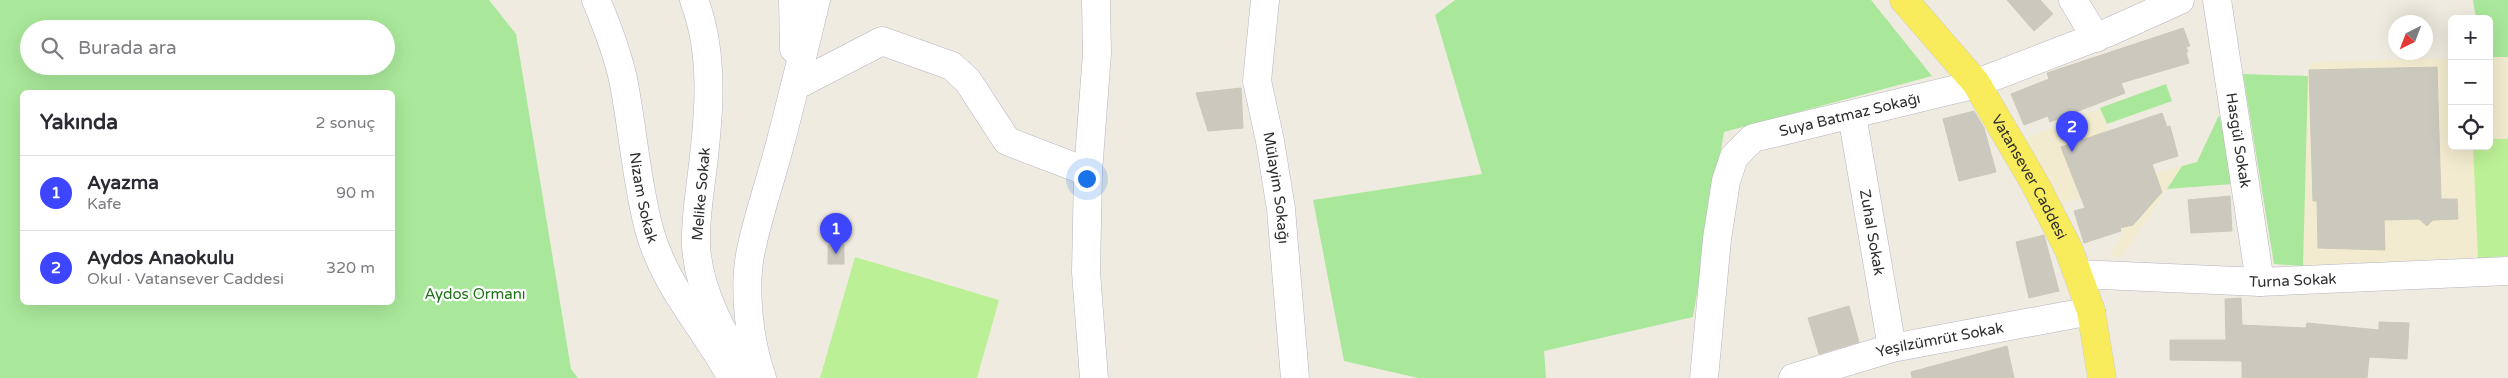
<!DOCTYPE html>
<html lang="tr">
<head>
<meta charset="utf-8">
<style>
  :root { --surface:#fff; --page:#f2f2f3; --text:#2b2b33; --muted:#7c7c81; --line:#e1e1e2; --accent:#3e45ff }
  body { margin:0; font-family:"Varela Round",sans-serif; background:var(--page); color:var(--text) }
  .controls { position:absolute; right:15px; top:15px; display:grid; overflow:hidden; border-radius:8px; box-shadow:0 5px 20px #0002 }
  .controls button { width:45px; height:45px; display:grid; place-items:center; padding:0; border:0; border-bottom:1px solid var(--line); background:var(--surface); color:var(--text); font:25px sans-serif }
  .compass { position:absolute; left:2388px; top:15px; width:45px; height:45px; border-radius:50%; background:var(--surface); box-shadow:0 5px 20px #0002; rotate:222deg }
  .you { position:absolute; left:1086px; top:178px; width:18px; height:18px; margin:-12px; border:4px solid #fff; border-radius:50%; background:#1a73e8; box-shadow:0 0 0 8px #1a73e833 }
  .badge { display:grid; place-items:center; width:32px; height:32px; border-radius:50%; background:var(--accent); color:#fff; font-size:16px; font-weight:700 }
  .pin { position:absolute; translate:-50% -41px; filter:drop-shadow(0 1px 2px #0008) }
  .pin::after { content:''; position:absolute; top:26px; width:18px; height:15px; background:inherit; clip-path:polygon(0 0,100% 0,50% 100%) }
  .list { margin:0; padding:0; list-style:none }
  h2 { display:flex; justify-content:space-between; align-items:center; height:65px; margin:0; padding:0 20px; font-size:21px }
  h2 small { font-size:16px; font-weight:400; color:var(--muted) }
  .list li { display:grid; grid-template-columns:32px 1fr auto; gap:15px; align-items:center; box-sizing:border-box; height:75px; padding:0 20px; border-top:1px solid var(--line) }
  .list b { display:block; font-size:19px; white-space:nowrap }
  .list p { margin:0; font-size:16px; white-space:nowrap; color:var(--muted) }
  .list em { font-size:16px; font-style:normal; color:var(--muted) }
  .icon { flex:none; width:28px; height:28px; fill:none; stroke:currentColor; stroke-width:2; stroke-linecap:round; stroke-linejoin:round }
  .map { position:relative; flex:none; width:2508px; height:378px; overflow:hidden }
  .search { position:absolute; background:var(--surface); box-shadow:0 5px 20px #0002; left:20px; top:20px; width:375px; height:55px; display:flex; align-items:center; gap:12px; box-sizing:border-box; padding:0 18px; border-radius:28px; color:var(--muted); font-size:19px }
  .panel { position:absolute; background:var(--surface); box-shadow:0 5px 20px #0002; left:20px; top:90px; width:375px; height:215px; border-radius:8px }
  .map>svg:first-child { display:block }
</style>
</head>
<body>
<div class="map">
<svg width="2508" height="378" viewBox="0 0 2508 378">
  <rect width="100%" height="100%" fill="#f0ebe0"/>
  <g fill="#f2ebcf">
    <path d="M2489 57H2508V256L2303 266 2308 77 2311 62 2452 58V146H2489Z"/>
    <path d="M2100 108 2127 182 2182 166 2121 258 2109 256 2124 231 2111 188 2058 205 2022 140Z"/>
  </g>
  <g fill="#a9e89a" fill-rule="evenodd">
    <path d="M0 0H489L516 34 571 369 578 378H0ZM29 29H386V66H29ZM392 92V302H22V92Z"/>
    <path d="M1455 0H1871L1932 76 1724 132 1693 317 1544 351 1546 378H1418L1344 361 1313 200 1482 174 1435 15Z"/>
    <path d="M2473 0H2508V57H2489V19H2476Z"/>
    <path d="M2243 74 2308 76 2303 266 2274 264Z"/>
    <path d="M2166 84 2172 101 2107 124 2100 108Z"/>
    <path d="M2219 115 2226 139 2232 184 2167 189 2182 166 2197 162Z"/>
  </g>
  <g fill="#bcf096">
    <path d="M2489 139H2508V256L2478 258 2473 146H2489Z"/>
    <path d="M855 257 999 300 977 378H820Z"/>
  </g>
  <g fill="#cbc9be" stroke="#ccc8b9">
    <path d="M2007 0H2040L2053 14 2034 31Z"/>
    <path d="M2183 28 2190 46 2186 47 2188 52H2186L2189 63 2121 83 2125 93 2050 122 2048 116 2024 125 2011 94 2049 79 2047 73Z"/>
    <path d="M2437 67 2441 199H2457L2458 219 2433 220 2427 226 2419 219 2384 220 2385 250 2318 248 2317 201H2313L2309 70Z"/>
    <path d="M1241 88 1243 128 1208 131 1196 93Z"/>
    <path d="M1974 111 1984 128 1996 172 1959 181 1943 119Z"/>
    <path d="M2162 113 2167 127 2170 126 2178 156 2152 164 2162 192 2133 225 2120 228 2121 231 2084 243 2074 211 2085 208 2061 147Z"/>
    <path d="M2230 196 2232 231 2191 233 2188 200Z"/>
    <path d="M2044 235 2059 291 2029 298 2016 242Z"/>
    <path d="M844 244V264H828V245Z"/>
    <path d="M2241 298 2242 325 2306 328 2307 323 2379 330V322L2409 323 2407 359 2369 357 2367 378H2242V361L2170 360V340H2226L2225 299Z"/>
    <path d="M1849 306 1859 342 1819 354 1808 318Z"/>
    <path d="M2007 346 2014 378H1912L1911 372Z"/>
  </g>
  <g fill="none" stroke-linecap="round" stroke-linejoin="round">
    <g stroke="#b4b4c2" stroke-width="29">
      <g id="minor">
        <path id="s1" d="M596 0C607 26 617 52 623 79 633 129 636 180 649 229 665 288 704 326 732 378"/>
        <path d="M694 0C715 55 709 117 702 173 699 198 695 221 696 246 699 294 725 339 751 378"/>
        <path d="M793 0 794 49"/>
        <path id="s2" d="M1265 0 1257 81 1270 141 1281 209 1295 378"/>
        <path d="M2073 0 2096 38"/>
        <path id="s3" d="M2217 0 2260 282"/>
        <path d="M795 86 882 41 952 66 968 81 1007 141 1088 172"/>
        <path id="s4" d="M1852 115 1892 348"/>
        <path id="s5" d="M2078 274 2260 282 2508 271"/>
        <path d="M762 378C749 342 743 287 751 250 758 216 770 182 779 148 792 99 804 49 816 0"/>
        <path d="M1094 378 1086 272 1088 172 1097 53 1096 0"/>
        <path id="s6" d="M1704 378 1717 239 1726 181 1734 157 1753 138 1969 86 2109 32 2180 0"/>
        <path id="s7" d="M1793 378 1892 348 2091 311"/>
      </g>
    </g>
    <g stroke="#cdcdcd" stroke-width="29">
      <g id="major">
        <path id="s8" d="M1904 0 1976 83 2035 184 2069 250 2091 311 2102 378"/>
      </g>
    </g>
    <use href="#minor" stroke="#fff" stroke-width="28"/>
    <use href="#major" stroke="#f9ec5c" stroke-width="28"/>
  </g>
  <g text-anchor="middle" stroke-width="4.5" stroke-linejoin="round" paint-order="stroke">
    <g font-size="15" fill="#2e2e2e" stroke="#fff">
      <text dy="5" stroke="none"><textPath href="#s6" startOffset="350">Suya Batmaz Sokağı</textPath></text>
      <text dy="5" stroke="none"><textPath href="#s3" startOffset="142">Hasgül Sokak</textPath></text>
      <text dy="5" stroke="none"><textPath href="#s8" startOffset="218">Vatansever Caddesi</textPath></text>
      <text dy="5" stroke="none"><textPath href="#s2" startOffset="190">Mülayim Sokağı</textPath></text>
      <text transform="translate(701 194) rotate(-85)" y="5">Melike Sokak</text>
      <text dy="5" stroke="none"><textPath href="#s1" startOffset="204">Nizam Sokak</textPath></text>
      <text dy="5" stroke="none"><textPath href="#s4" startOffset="119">Zuhal Sokak</textPath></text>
      <text dy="5" stroke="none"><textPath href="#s5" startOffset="215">Turna Sokak</textPath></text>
      <text dy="5" stroke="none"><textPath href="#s7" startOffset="152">Yeşilzümrüt Sokak</textPath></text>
    </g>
    <g font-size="15" fill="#1c7217" stroke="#fff">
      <text x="475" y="299">Aydos Ormanı</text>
    </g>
  </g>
</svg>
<div class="controls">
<button>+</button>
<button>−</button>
<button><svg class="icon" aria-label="locate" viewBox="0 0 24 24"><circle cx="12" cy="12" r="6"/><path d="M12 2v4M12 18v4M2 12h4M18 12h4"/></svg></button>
</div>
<svg class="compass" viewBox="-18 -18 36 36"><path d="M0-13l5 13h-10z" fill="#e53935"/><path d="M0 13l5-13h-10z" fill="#7c7c81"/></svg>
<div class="you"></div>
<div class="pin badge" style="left:836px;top:254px">1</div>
<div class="pin badge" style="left:2072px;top:152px">2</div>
<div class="search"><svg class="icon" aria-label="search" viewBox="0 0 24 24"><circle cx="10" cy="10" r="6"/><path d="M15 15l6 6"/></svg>Burada ara</div>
<section class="panel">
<h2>Yakında<small>2 sonuç</small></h2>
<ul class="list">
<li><span class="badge">1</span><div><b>Ayazma</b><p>Kafe</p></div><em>90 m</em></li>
<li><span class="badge">2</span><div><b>Aydos Anaokulu</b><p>Okul · Vatansever Caddesi</p></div><em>320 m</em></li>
</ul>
</section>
</div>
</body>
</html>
